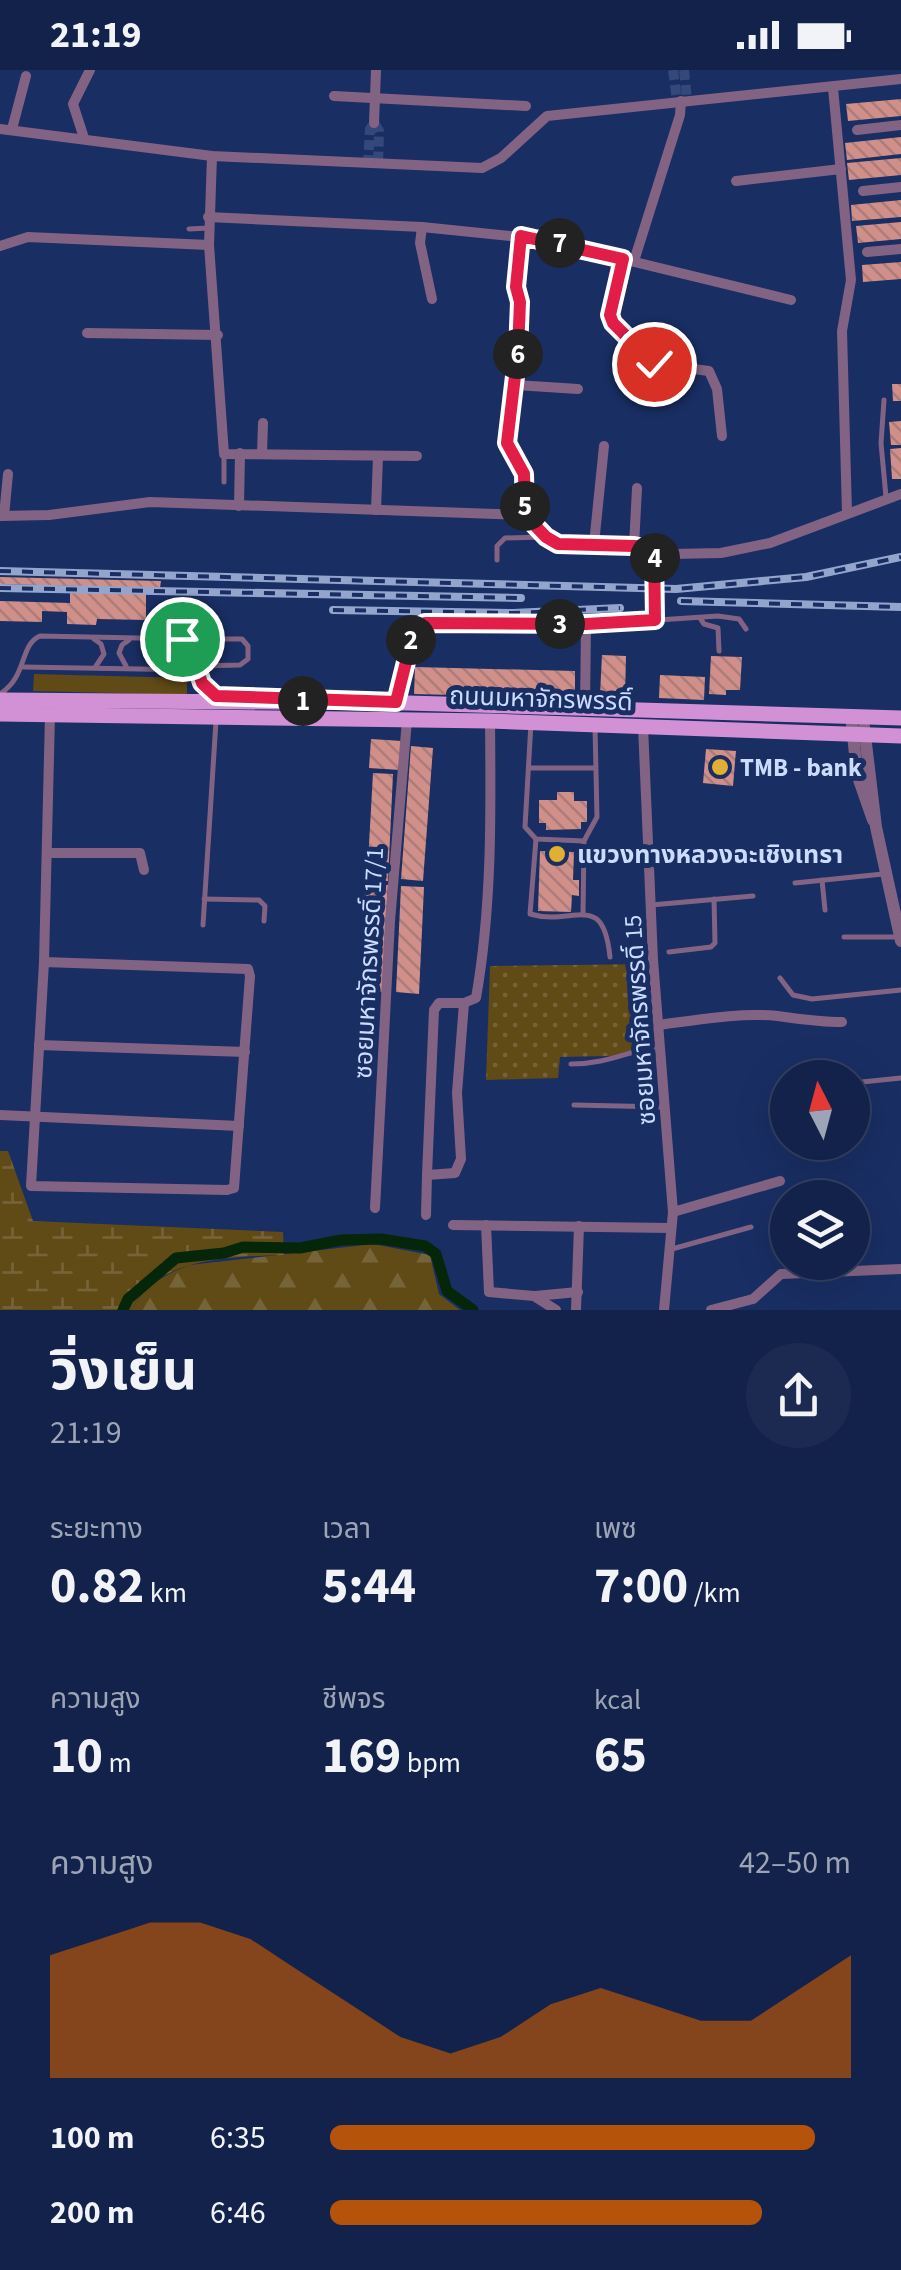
<!DOCTYPE html>
<html lang="th">
<head>
<meta charset="utf-8">
<style>
  :root { --surface:#13224a; --page:#1c2a51; --text:#f1f3f6; --muted:#9da4b5; --line:#323f62; --accent:#b45309 }
  body { margin:0; font-family:"Source Sans 3","Noto Sans Thai",sans-serif; background:var(--page); color:var(--text); height:100vh; display:flex; flex-direction:column; font-size:38px; white-space:nowrap }
  * { box-sizing:border-box; margin:0 }
  p { font-size:32px; color:var(--muted) }
  .icon { flex:none; width:55px; height:55px; fill:none; stroke:currentColor; stroke-width:2; stroke-linecap:round; stroke-linejoin:round }
  .map { position:relative; height:1240px; overflow:hidden }
  .sheet { display:flex; flex-direction:column; background:var(--surface); flex:1 }
  .sheet>* { flex:none }
  .needle { width:65px; rotate:354deg }
  .tools { position:absolute; left:770px; top:990px; display:grid; gap:20px }
  .tools a { display:grid; place-items:center; width:100px; height:100px; border-radius:50%; background:var(--surface); box-shadow:0 10px 40px #0002,0 0 0 2px var(--line); font-size:50px }
  .pin { position:absolute; display:grid; place-items:center; width:85px; height:85px; color:#fff; margin:-42px; border:5px solid #fff; border-radius:50%; box-shadow:0 2px 10px #0007 }
  .km { position:absolute; width:50px; height:50px; margin:-25px; border-radius:50%; background:#222; color:#fff; font-size:28px; line-height:50px; text-align:center }
  .round { display:grid; place-items:center; flex:none; width:105px; height:105px; border-radius:52px; background:var(--page) }
  .headline { display:flex; align-items:center; justify-content:space-between; height:170px; padding:0 50px }
  h1 { font-size:55px; font-weight:700; line-height:75px }
  .stats { display:grid; grid-template-columns:repeat(3,1fr); gap:15px; height:170px; padding:10px 50px }
  .stats div { display:grid; align-content:center }
  .stats b { font-size:50px; font-weight:700 }
  .stats small { font-size:28px; font-weight:400 }
  .stats p { font-size:28px }
  .chart { height:280px; padding:20px 50px }
  .chart p { display:flex; justify-content:space-between }
  .chart svg { width:100%; height:180px; margin-top:10px; fill:var(--accent); opacity:.7 }
  ul { padding:0 50px; list-style:none; font-size:32px }
  li { display:grid; grid-template-columns:160px 120px 1fr; align-items:center; height:75px }
  li i { height:25px; border-radius:12px; background:var(--accent) }
  .status { display:flex; justify-content:space-between; align-items:center; height:70px; padding:0 50px; background:var(--surface); direction:ltr }
  .status svg { height:28px; fill:currentColor }
  .map>svg:first-child { display:block }
</style>
</head>
<body>
<div class="status"><b>21:19</b><svg viewBox="0 0 49 12"><path d="M0 12V9h3v3zM5 12V6h3v6zM10 12V3h3v9zM15 12V0h3v12zM26 1h20v11H26zM47 4h2v5h-2z"/></svg></div>
<div class="map">
<svg width="901" height="1240" viewBox="0 0 901 1240">
  <defs>
    <pattern id="grass-dots" width="8" height="8" patternUnits="userSpaceOnUse" patternTransform="scale(2.5)"><rect width="8" height="8" fill="#604a16"/><path d="M2 2h.1M6 6h.1" fill="none" stroke="#766439" stroke-width="1.8" stroke-linecap="round"/></pattern>
    <pattern id="forest-firs" width="22" height="20" patternUnits="userSpaceOnUse" patternTransform="scale(2.5)"><rect width="22" height="20" fill="#604a16"/><path d="M5 1l3.5 6h-7zM16 11l3.5 6h-7z" fill="#766439"/></pattern>
    <pattern id="wetland-marsh" width="20" height="14" patternUnits="userSpaceOnUse" patternTransform="scale(2.5)"><rect width="20" height="14" fill="#604a16"/><path d="M1 5h8M5 5V1M11 12h8M15 12V8" fill="none" stroke="#766439"/></pattern>
    <pattern id="building-back-hatch" width="6" height="6" patternUnits="userSpaceOnUse" patternTransform="scale(2.5)"><rect width="6" height="6" fill="#d18f89"/><path d="M-1 5l2 2M0 0l6 6M5-1l2 2" fill="none" stroke="#ac7c7a"/></pattern>
  </defs>
  <rect width="100%" height="100%" fill="#192e63"/>
  <polygon fill="url(#grass-dots)" points="647,894 653,985 560,987 558,1008 486,1010 490,896"/>
  <path fill="url(#forest-firs)" d="M373,1174L430,1185L439,1224L460,1240H132C142,1217 167,1203 190,1195Z"/>
  <path fill="url(#wetland-marsh)" d="M0,1081H8L33,1151L283,1162L284,1185C235,1187 155,1186 132,1240H0Z"/>
  <polygon fill="#604a16" points="34,604 187,608 187,625 33,621"/>
  <g fill="none" stroke-linecap="round" stroke-linejoin="round">
    <polyline stroke="#052609" stroke-width="11" points="123,1240 128,1229 176,1188 224,1183 243,1177 300,1178 341,1170 381,1169 425,1176 436,1184 447,1221 473,1240"/>
  </g>
  <g fill="url(#building-back-hatch)">
    <polygon points="901,29 901,46 848,51 846,34"/>
    <polygon points="901,67 901,84 847,90 845,73"/>
    <polygon points="901,88 901,105 849,110 847,93"/>
    <polygon points="901,130 901,147 852,151 851,135"/>
    <polygon points="901,152 901,169 858,173 856,156"/>
    <polygon points="901,192 901,209 863,212 862,195"/>
    <polygon points="892,314 901,314 901,331 893,331"/>
    <polygon points="901,351 901,375 891,375 889,352"/>
    <polygon points="901,378 901,409 892,409 890,379"/>
    <polygon points="0,507 161,511 160,518 0,514"/>
    <polygon points="70,522 146,524 146,550 97,549 96,555 67,554 67,542 42,541 42,552 0,551 0,531 70,533"/>
    <polygon points="602,585 626,586 625,626 600,625"/>
    <polygon points="711,586 742,587 740,620 726,620 726,625 709,624"/>
    <polygon points="415,597 575,601 575,628 414,624"/>
    <polygon points="660,605 705,607 704,630 659,628"/>
    <polygon points="371,669 402,671 400,700 369,698"/>
    <polygon points="411,676 433,678 423,811 401,809"/>
    <polygon points="706,679 736,681 733,716 703,713"/>
    <polygon points="373,703 393,704 388,811 367,810"/>
    <polygon points="557,722 574,722 574,731 587,731 587,752 581,752 581,759 546,760 546,753 539,753 539,730 557,730"/>
    <polygon points="540,781 574,782 573,810 579,810 579,826 572,825 571,842 538,841"/>
    <polygon points="365,814 388,815 382,922 359,921"/>
    <polygon points="401,816 424,817 419,924 396,922"/>
  </g>
  <g fill="none" stroke-linecap="round" stroke-linejoin="round">
    <g stroke="#34487a" stroke-width="10" stroke-dasharray="10 5" stroke-linecap="butt">
      <polyline points="673,0 677,31"/>
      <polyline points="684,0 687,30"/>
      <polyline points="374,53 379,61 378,95"/>
      <polyline points="368,95 370,59 374,53"/>
    </g>
    <g stroke="#836384" stroke-width="5">
      <polyline points="189,159 209,158"/>
      <polyline points="884,330 881,373 886,427"/>
      <polyline points="224,412 224,387"/>
      <polyline points="497,490 497,476 505,468 543,467"/>
      <polyline points="700,548 704,554 718,558 719,581"/>
      <polyline points="658,550 718,546 739,549 746,559"/>
      <polyline points="94,569 101,574 104,584 96,596"/>
      <polyline points="188,569 242,569 248,576 248,589 240,595 196,596"/>
      <polyline points="126,596 119,583 122,575 129,570"/>
      <polyline points="23,597 197,600"/>
      <path d="M0,624C28,606 19,575 40,566L188,569L202,613L215,626"/>
      <polyline points="531,653 525,757 536,769 584,771 583,845"/>
      <polyline points="530,698 594,698"/>
      <path d="M536,769L530,844C574,857 603,819 610,887"/>
      <polyline points="584,771 597,747 595,657"/>
      <polyline points="822,810 825,840"/>
      <polyline points="795,813 883,804"/>
      <polyline points="204,829 259,830 265,836 264,851"/>
      <polyline points="651,835 753,826"/>
      <polyline points="203,855 216,651"/>
      <polyline points="844,867 897,867"/>
      <polyline points="669,882 711,877 715,873 714,829"/>
      <polyline points="780,908 793,925 812,929 901,920"/>
      <path d="M571,994C605,994 624,983 657,976"/>
      <polyline points="852,1013 901,1008"/>
      <polyline points="574,1035 665,1037"/>
      <polyline points="672,1179 751,1157"/>
    </g>
    <g stroke="#836384" stroke-width="10">
      <polyline points="833,18 851,210 842,261 847,443"/>
      <polyline points="334,26 526,36"/>
      <polyline points="374,53 376,0"/>
      <polyline points="0,59 212,86 482,98 501,88 547,46 901,9"/>
      <polyline points="12,59 26,6"/>
      <polyline points="857,60 901,55"/>
      <polyline points="84,68 73,34 90,0"/>
      <polyline points="212,86 209,175 224,384 417,386"/>
      <polyline points="736,111 841,99"/>
      <polyline points="863,121 901,117"/>
      <polyline points="208,147 422,157 540,169 791,230"/>
      <polyline points="422,157 420,173 432,229"/>
      <polyline points="521,167 516,217 520,232 518,281 507,373 524,404 525,445"/>
      <polyline points="0,176 28,167 209,175"/>
      <polyline points="867,182 901,179"/>
      <polyline points="623,189 610,234 613,253 654,294 709,301 717,319 722,366"/>
      <polyline points="634,191 680,45 681,31"/>
      <polyline points="87,263 218,265"/>
      <polyline points="516,315 578,319"/>
      <polyline points="262,384 263,353"/>
      <polyline points="239,436 240,383"/>
      <polyline points="376,440 378,386"/>
      <polyline points="0,446 49,445 150,432 525,445 546,467 558,474 634,476 672,484 721,483 770,473 901,424"/>
      <polyline points="4,446 8,404"/>
      <polyline points="594,474 604,376"/>
      <polyline points="634,476 637,418"/>
      <polyline points="396,633 414,561 425,553 586,555"/>
      <polyline points="585,638 586,555 655,550 654,480"/>
      <polyline points="643,656 653,890 673,1142 664,1240"/>
      <polyline points="47,783 140,783 144,800"/>
      <polyline points="44,892 248,899 250,906 234,1118 227,1120 31,1116 44,892 50,645"/>
      <path d="M659,955C697,950 740,942 778,946C800,949 819,952 842,952"/>
      <polyline points="39,975 245,982"/>
      <polyline points="0,1045 239,1056"/>
      <polyline points="427,1105 434,940 439,933 464,933"/>
      <polyline points="375,1138 390,851 407,650"/>
      <polyline points="673,1142 780,1111"/>
      <path d="M426,1145L427,1105L455,1103L461,1089L457,1023L464,933L476,928C492,837 491,743 490,651"/>
      <polyline points="453,1155 670,1158"/>
      <polyline points="486,1155 489,1222 534,1226 556,1240"/>
      <polyline points="535,1226 578,1222"/>
      <polyline points="576,1240 579,1156"/>
      <polyline points="711,1240 753,1229 781,1204 901,1199"/>
    </g>
    <g stroke="#836384" stroke-width="12">
      <polyline points="851,645 857,704 873,750"/>
      <polyline points="864,657 876,757 901,871"/>
    </g>
    <g stroke="#d391d5" stroke-width="15">
      <polyline points="0,630 408,633 901,648"/>
      <polyline points="0,644 490,651 901,666"/>
    </g>
    <g stroke="#94a5cd" stroke-width="8">
      <g id="rail">
        <polyline points="0,501 676,519 806,507 901,487"/>
        <polyline points="0,518 521,528"/>
        <polyline points="681,531 901,537"/>
        <polyline points="333,540 513,543 620,538"/>
      </g>
    </g>
    <use href="#rail" stroke="#192e63" stroke-width="4" stroke-dasharray="11" stroke-linecap="butt"/>
  </g>
  <g fill="none" stroke-linecap="round" stroke-linejoin="round">
    <g stroke="#fff" stroke-width="20">
      <polyline id="route" points="182,569 188,569 202,613 216,626 396,632 414,560 425,553 586,554 655,550 654,480 634,476 558,474 546,467 525,445 524,404 507,373 518,281 520,232 516,217 521,166 623,189 610,245 613,253 654,294"/>
    </g>
    <use href="#route" stroke="#e11d48" stroke-width="12"/>
  </g>
  <g fill="#e1af34" stroke="#192e63" stroke-width="4">
    <circle cx="720" cy="697" r="10"/>
    <circle cx="557" cy="784" r="10"/>
  </g>
  <g text-anchor="middle" stroke-width="10" stroke-linejoin="round" paint-order="stroke">
    <g font-size="25" fill="#ccdcfe" stroke="#192e63">
      <text transform="translate(541 628) rotate(2)" y="9">ถนนมหาจักรพรรดิ์</text>
      <text transform="translate(368 893) rotate(-87)" y="9">ซอยมหาจักรพรรดิ์ 17/1</text>
      <text transform="translate(639 950) rotate(-94)" y="9">ซอยมหาจักรพรรดิ์ 15</text>
    </g>
    <g font-size="25" font-weight="bold" fill="#ccdcfe" stroke="#192e63" text-anchor="start">
      <text x="740" y="706">TMB - bank</text>
      <text x="577" y="793">แขวงทางหลวงฉะเชิงเทรา</text>
    </g>
  </g>
</svg>
<div class="tools">
<a><svg class="needle" viewBox="-14 -14 28 28"><path d="M0-13l5 13h-10z" fill="#e53935"/><path d="M0 13l5-13h-10z" fill="#9da4b5"/></svg></a>
<a><svg class="icon" aria-label="layers" viewBox="0 0 24 24"><path d="M12 4l9 5-9 5-9-5zM3 14l9 5 9-5"/></svg></a>
</div>
<div class="pin" style="left:182px;top:569px;background:#1e9e55"><svg class="icon" aria-label="arrive" viewBox="0 0 24 24"><path d="M6 21V4h12l-3 4 3 4H6"/></svg></div>
<div class="pin" style="left:654px;top:294px;background:#d93025"><svg class="icon" aria-label="check" viewBox="0 0 24 24"><path d="M5 12l5 5 9-10"/></svg></div>
<b class="km" style="left:303px;top:631px">1</b>
<b class="km" style="left:411px;top:570px">2</b>
<b class="km" style="left:560px;top:554px">3</b>
<b class="km" style="left:655px;top:488px">4</b>
<b class="km" style="left:525px;top:436px">5</b>
<b class="km" style="left:518px;top:284px">6</b>
<b class="km" style="left:560px;top:173px">7</b>
</div>
<section class="sheet">
<div class="headline"><div><h1>วิ่งเย็น</h1><p>21:19</p></div><a class="round"><svg class="icon" aria-label="share" viewBox="0 0 24 24"><path d="M12 15V3M7 8l5-5 5 5M5 13v7h14v-7"/></svg></a></div>
<div class="stats">
<div><p>ระยะทาง</p><b>0.82<small> km</small></b></div>
<div><p>เวลา</p><b>5:44</b></div>
<div><p>เพซ</p><b>7:00<small> /km</small></b></div>
</div>
<div class="stats">
<div><p>ความสูง</p><b>10<small> m</small></b></div>
<div><p>ชีพจร</p><b>169<small> bpm</small></b></div>
<div><p>kcal</p><b>65</b></div>
</div>
<div class="chart"><p><span>ความสูง</span>42–50 m</p>
<svg viewBox="0 0 160 44" preserveAspectRatio="none"><path d="M0 44V14L10 10L20 6L30 6L40 10L50 18L60 26L70 34L80 38L90 34L100 26L110 22L120 26L130 30L140 30L150 22L160 14V44z"/></svg>
</div>
<ul>
<li><b>100 m</b>6:35<i style="width:93%"></i></li>
<li><b>200 m</b>6:46<i style="width:83%"></i></li>
</ul>
</section>
</body>
</html>
